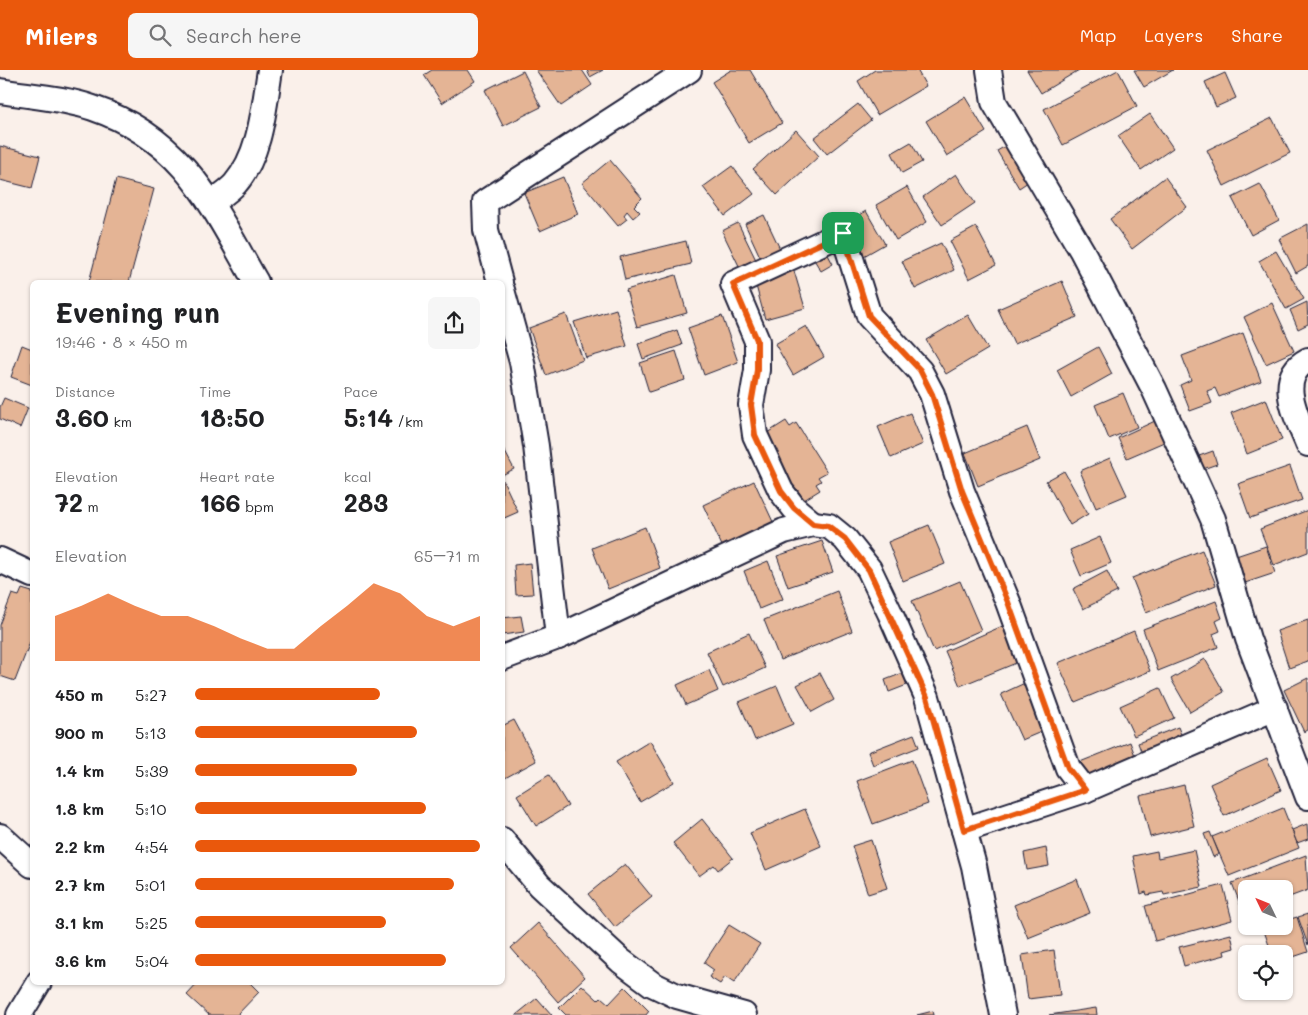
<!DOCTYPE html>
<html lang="en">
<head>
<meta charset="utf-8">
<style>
  :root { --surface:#fff; --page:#f6f6f6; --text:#202124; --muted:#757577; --accent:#ea580c }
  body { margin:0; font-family:Mali,sans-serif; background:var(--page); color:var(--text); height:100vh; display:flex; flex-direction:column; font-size:19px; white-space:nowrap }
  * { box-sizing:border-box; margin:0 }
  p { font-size:16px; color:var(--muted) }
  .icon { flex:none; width:28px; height:28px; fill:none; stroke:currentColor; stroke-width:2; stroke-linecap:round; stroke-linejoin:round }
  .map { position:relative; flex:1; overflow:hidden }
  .side { position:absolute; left:30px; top:210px; width:475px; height:705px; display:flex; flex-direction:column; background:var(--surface); border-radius:8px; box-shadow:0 1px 4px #0004 }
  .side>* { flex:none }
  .needle { width:32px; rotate:313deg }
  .buttons { position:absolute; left:1238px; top:810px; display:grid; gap:10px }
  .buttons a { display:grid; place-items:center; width:55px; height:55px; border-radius:8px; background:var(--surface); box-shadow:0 1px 4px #0004; font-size:25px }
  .pin { position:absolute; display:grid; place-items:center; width:42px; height:42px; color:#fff; margin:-21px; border-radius:10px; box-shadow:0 2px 8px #0006 }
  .round { display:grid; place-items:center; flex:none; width:52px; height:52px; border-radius:8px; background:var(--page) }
  .headline { display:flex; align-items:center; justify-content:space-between; height:85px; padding:0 25px }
  h1 { font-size:28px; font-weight:700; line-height:38px }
  .stats { display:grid; grid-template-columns:repeat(3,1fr); gap:8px; height:85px; padding:5px 25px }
  .stats div { display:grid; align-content:center }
  .stats b { font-size:25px; font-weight:700 }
  .stats small { font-size:14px; font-weight:400 }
  .stats p { font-size:14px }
  .chart { height:140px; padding:10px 25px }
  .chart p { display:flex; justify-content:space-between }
  .chart svg { width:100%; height:90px; margin-top:5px; fill:var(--accent); opacity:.7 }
  ul { padding:0 25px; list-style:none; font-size:16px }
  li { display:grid; grid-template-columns:80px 60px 1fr; align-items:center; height:38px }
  li i { height:12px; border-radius:6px; background:var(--accent) }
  header { display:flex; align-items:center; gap:30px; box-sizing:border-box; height:70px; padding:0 25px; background:var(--accent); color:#fff }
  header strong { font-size:24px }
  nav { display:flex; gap:28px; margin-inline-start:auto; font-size:18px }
  .search { width:350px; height:45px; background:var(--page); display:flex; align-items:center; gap:12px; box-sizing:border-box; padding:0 18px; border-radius:8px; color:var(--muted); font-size:19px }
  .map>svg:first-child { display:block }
</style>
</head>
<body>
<header>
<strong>Milers</strong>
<div class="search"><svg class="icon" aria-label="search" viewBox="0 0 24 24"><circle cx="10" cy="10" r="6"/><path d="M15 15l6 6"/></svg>Search here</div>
<nav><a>Map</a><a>Layers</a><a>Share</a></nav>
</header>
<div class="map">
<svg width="1308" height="945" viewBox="0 0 1308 945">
  <rect width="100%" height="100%" fill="#faf0ea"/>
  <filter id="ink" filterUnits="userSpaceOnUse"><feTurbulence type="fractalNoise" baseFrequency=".02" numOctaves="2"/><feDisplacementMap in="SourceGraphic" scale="10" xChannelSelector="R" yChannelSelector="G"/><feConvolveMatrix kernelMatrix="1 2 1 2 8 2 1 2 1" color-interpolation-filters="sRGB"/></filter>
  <g filter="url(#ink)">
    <g fill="#e4b495" stroke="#22223b">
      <polygon points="432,0 468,0 475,11 442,33 424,5"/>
      <polygon points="536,0 582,0 592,15 561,36"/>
      <polygon points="587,0 603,0 590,7"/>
      <polygon points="731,0 750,0 782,53 749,73 712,12"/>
      <polygon points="875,0 917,0 926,16 877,45 858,11"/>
      <polygon points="1027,0 1079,0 1041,23"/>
      <polygon points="1118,0 1137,36 1063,75 1044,39"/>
      <polygon points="1134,0 1173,0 1144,17"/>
      <polygon points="523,1 541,37 503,56 485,20"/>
      <polygon points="1225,3 1236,28 1216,37 1205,12"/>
      <polygon points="965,27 986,62 947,86 926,51"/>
      <polygon points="858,34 871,50 827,84 814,68"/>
      <polygon points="1150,44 1173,78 1141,100 1118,66"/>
      <polygon points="1272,48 1290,83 1224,116 1207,80"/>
      <polygon points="796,60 819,86 777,125 753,99"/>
      <polygon points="911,72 922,92 902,103 892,83"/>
      <polygon points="1009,74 1031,110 1019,118 997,81"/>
      <polygon points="0,76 40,86 32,118 0,110"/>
      <polygon points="610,90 642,128 634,136 640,142 633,148 627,141 624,145 627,149 618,156 582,113"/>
      <polygon points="732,96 754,124 725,146 703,117"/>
      <polygon points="956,104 975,133 942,155 923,127"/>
      <polygon points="563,107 578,144 540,161 524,123"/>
      <polygon points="1165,107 1187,137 1132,179 1110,149"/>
      <polygon points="116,109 154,119 129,212 89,212"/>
      <polygon points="1260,114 1279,150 1251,165 1232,128"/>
      <polygon points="907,117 927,152 896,170 876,135"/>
      <polygon points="866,141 885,174 862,187 843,154"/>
      <polygon points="764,145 781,181 762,191 745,154"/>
      <polygon points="738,153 758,194 742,202 722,161"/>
      <polygon points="1308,154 1308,196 1296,203 1279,169"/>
      <polygon points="976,157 996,195 969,209 950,171"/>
      <polygon points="686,171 691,194 625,210 620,187"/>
      <polygon points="941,173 954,200 915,219 902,191"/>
      <polygon points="826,181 833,194 821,201 813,188"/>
      <polygon points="1276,181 1304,229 1286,239 1259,191"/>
      <polygon points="794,201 805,238 765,249 755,212"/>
      <polygon points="676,205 687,243 637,257 626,220"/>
      <polygon points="1062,211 1077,247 1014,274 998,239"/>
      <polygon points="1307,232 1308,254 1298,259 1290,240"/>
      <polygon points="1272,233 1294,281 1266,294 1244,247"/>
      <polygon points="616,239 627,276 586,288 574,252"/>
      <polygon points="566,244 583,290 546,305 529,258"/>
      <polygon points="968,245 988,279 946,304 926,270"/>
      <polygon points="722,246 738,292 704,305 688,258"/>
      <polygon points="806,256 824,287 793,305 775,274"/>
      <polygon points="677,260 682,275 643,289 638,274"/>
      <polygon points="1243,263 1261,311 1219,327 1215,318 1207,321 1212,333 1190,341 1180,315 1191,310 1182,286"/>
      <polygon points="22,275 32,279 32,315 11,307"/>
      <polygon points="1098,277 1112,304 1071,327 1057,300"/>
      <polygon points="676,281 685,310 649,322 640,293"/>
      <polygon points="1123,323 1137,357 1109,369 1095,335"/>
      <polygon points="4,328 28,338 20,358 0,349 0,337"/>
      <polygon points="1266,329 1282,370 1247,384 1231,343"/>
      <polygon points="910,343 923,374 891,388 878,357"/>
      <polygon points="786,351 790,357 796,353 827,402 818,407 821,411 816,414 820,420 804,430 797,419 790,424 777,404 784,399 766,371 770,368 767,363"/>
      <polygon points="1155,351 1164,372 1127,388 1118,368"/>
      <polygon points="1027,357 1040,390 978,416 965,383"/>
      <polygon points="502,376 514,399 502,405"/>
      <polygon points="1213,381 1217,394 1203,399 1199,386"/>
      <polygon points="1110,388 1127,425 1096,438 1080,401"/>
      <polygon points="1290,396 1302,430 1250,448 1238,414"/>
      <polygon points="1064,401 1088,444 1070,455 1046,411"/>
      <polygon points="503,410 518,442 502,449 502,411"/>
      <polygon points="754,411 774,454 723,478 703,435"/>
      <polygon points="1308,440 1308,482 1274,495 1260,459"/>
      <polygon points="929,455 945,494 903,511 888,472"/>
      <polygon points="645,457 660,498 608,519 592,478"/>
      <polygon points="1100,467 1111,493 1081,506 1070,480"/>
      <polygon points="822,471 833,502 788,517 777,486"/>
      <polygon points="1266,476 1275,503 1242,514 1233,487"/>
      <polygon points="1202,480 1216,515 1146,543 1132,508"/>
      <polygon points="768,491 783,529 759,539 744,501"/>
      <polygon points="530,493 533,524 516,525 514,495"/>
      <polygon points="1107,501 1117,522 1083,539 1073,519"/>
      <polygon points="960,511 981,560 934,581 912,531"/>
      <polygon points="22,519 32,522 32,567 15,611 0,606 0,555 12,524 19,526"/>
      <polygon points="837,521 852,561 780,590 764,550"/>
      <polygon points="1216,531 1222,548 1216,551 1220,561 1213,564 1218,577 1158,601 1143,559"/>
      <polygon points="521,546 524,562 502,565 502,548"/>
      <polygon points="1308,550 1308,591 1289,598 1277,561"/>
      <polygon points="1005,555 1021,591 960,616 945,581"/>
      <polygon points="1134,561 1150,601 1075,632 1058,593"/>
      <polygon points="749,563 765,598 723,617 707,582"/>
      <polygon points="1205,589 1224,622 1190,642 1171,609"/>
      <polygon points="709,600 718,621 686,635 677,615"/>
      <polygon points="820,603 834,630 812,642 797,615"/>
      <polygon points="903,603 907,615 889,622 885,610"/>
      <polygon points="1308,608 1308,660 1304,662 1284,620"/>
      <polygon points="1027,612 1048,659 1022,670 1001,624"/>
      <polygon points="777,616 793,654 755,670 739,632"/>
      <polygon points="1160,618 1174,648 1134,666 1120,636"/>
      <polygon points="514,650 536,691 505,708 502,704 502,656"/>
      <polygon points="1178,657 1184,672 1144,689 1138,673"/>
      <polygon points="914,664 919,677 873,695 868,682"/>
      <polygon points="650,671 674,712 640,732 616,692"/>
      <polygon points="1130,672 1137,691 1082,712 1075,694"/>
      <polygon points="1267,688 1281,720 1224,746 1210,714"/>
      <polygon points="912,690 928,734 873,754 857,711"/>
      <polygon points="549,705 568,736 536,756 517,725"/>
      <polygon points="1184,715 1194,756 1150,767 1140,726"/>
      <polygon points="1283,738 1299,778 1229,806 1212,767"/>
      <polygon points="805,739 821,776 766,800 750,763"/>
      <polygon points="702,749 733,788 718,800 714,795 699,806 673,773"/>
      <polygon points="1307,754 1308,769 1297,773 1292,760"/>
      <polygon points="1210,762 1219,784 1213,787 1204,764"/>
      <polygon points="871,770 887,818 868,824 852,776"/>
      <polygon points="1046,778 1049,796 1027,800 1024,783"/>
      <polygon points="1194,780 1202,817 1164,825 1163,822 1147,825 1146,822 1141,824 1133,786 1157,781 1158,788"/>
      <polygon points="1306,785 1308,820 1284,829 1284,819 1246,819 1246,843 1244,844 1232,813"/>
      <polygon points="625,794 652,827 615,857 588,824"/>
      <polygon points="1077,809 1090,843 1028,868 1014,835"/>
      <polygon points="1223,815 1232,850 1155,871 1145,836"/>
      <polygon points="1308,844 1308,875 1298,847"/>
      <polygon points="1297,847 1308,882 1284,890 1284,884 1272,884 1263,858 1284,856 1284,851"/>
      <polygon points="538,853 585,907 558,932 511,878"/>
      <polygon points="729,855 760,874 734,913 725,907 720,914 709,907 714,900 704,893"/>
      <polygon points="1231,864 1234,878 1224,881 1225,885 1184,896 1179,877"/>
      <polygon points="1054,880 1060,925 1028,929 1022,885"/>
      <polygon points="199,912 249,912 259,922 237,945 209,945 187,925"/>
      <polygon points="582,915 598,930 601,927 609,934 625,917 649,941 646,945 566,945 559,938"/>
      <polygon points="537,928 552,945 516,945"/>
      <polygon points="1096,938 1097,945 1049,945"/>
      <polygon points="933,941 934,945 917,945"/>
    </g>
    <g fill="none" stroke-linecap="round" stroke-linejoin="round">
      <g stroke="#22223b" stroke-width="28">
        <g id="minor">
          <polyline points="989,0 994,32 1082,181 1154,319 1213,449 1248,569 1308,727"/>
          <path d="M0,21C30,26 64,28 93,38C184,69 212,135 256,212"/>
          <path d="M211,133C219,127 229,121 235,114C261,84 264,37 270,0"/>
          <polyline points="500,212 486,160 485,132 689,0"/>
          <polyline points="502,220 522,292 536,376 558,567"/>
          <path d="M1308,290C1274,308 1298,349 1308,374"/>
          <polyline points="813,454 794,438 781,421 755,365 751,335 757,300 757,271 733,214 843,163 869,246 920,301 932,324 962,421 1008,532 1068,698 1085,720"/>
          <polyline points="0,490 32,505"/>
          <polyline points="502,588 563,565 784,461 813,454 829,456 845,469 869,499 890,543 927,627 974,796 1003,945"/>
          <polyline points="964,760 1085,720 1275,638"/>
          <polyline points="0,766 32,795"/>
          <polyline points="502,770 539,815 621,891 652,914 677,926 744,945"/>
          <polyline points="19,945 39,912"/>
        </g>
      </g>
      <use href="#minor" stroke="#fff" stroke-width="24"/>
    </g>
  </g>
  <g fill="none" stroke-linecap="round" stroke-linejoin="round" filter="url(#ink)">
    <g stroke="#fff" stroke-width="10">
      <polygon id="route" points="843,163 869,246 920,300 932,324 962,421 1008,532 1068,698 1085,720 964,760 927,627 869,500 845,469 828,456 813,454 794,438 781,421 755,365 751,335 757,300 757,270 733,214"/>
    </g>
    <use href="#route" stroke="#ea580c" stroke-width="6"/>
  </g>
</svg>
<div class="buttons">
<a><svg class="needle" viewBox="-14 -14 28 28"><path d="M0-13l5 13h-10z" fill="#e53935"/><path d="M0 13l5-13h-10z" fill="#757577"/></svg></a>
<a><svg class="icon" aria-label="locate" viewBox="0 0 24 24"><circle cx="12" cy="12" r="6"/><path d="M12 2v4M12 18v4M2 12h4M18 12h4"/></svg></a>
</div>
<div class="pin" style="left:843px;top:163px;background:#1e9e55"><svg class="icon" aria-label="arrive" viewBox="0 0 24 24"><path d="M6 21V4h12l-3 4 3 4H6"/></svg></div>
<section class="side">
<div class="headline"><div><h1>Evening run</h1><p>19:46 · 8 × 450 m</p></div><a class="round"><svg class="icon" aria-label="share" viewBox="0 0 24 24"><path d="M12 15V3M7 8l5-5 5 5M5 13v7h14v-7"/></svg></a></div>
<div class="stats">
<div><p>Distance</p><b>3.60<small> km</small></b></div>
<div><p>Time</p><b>18:50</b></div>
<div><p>Pace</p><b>5:14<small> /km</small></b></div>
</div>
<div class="stats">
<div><p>Elevation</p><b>72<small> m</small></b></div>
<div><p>Heart rate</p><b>166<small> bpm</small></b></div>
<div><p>kcal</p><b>283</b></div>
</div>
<div class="chart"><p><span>Elevation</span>65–71 m</p>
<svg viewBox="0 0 160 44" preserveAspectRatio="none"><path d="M0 44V22L10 17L20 11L30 17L40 22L50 22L60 27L70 33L80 38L90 38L100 27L110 17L120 6L130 11L140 22L150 27L160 22V44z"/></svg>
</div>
<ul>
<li><b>450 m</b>5:27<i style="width:65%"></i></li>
<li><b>900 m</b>5:13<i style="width:78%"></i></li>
<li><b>1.4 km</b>5:39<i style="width:57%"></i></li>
<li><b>1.8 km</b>5:10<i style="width:81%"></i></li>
<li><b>2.2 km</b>4:54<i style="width:100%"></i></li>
<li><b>2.7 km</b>5:01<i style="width:91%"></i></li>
<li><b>3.1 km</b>5:25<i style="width:67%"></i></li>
<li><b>3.6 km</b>5:04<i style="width:88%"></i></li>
</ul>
</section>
</div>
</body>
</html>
